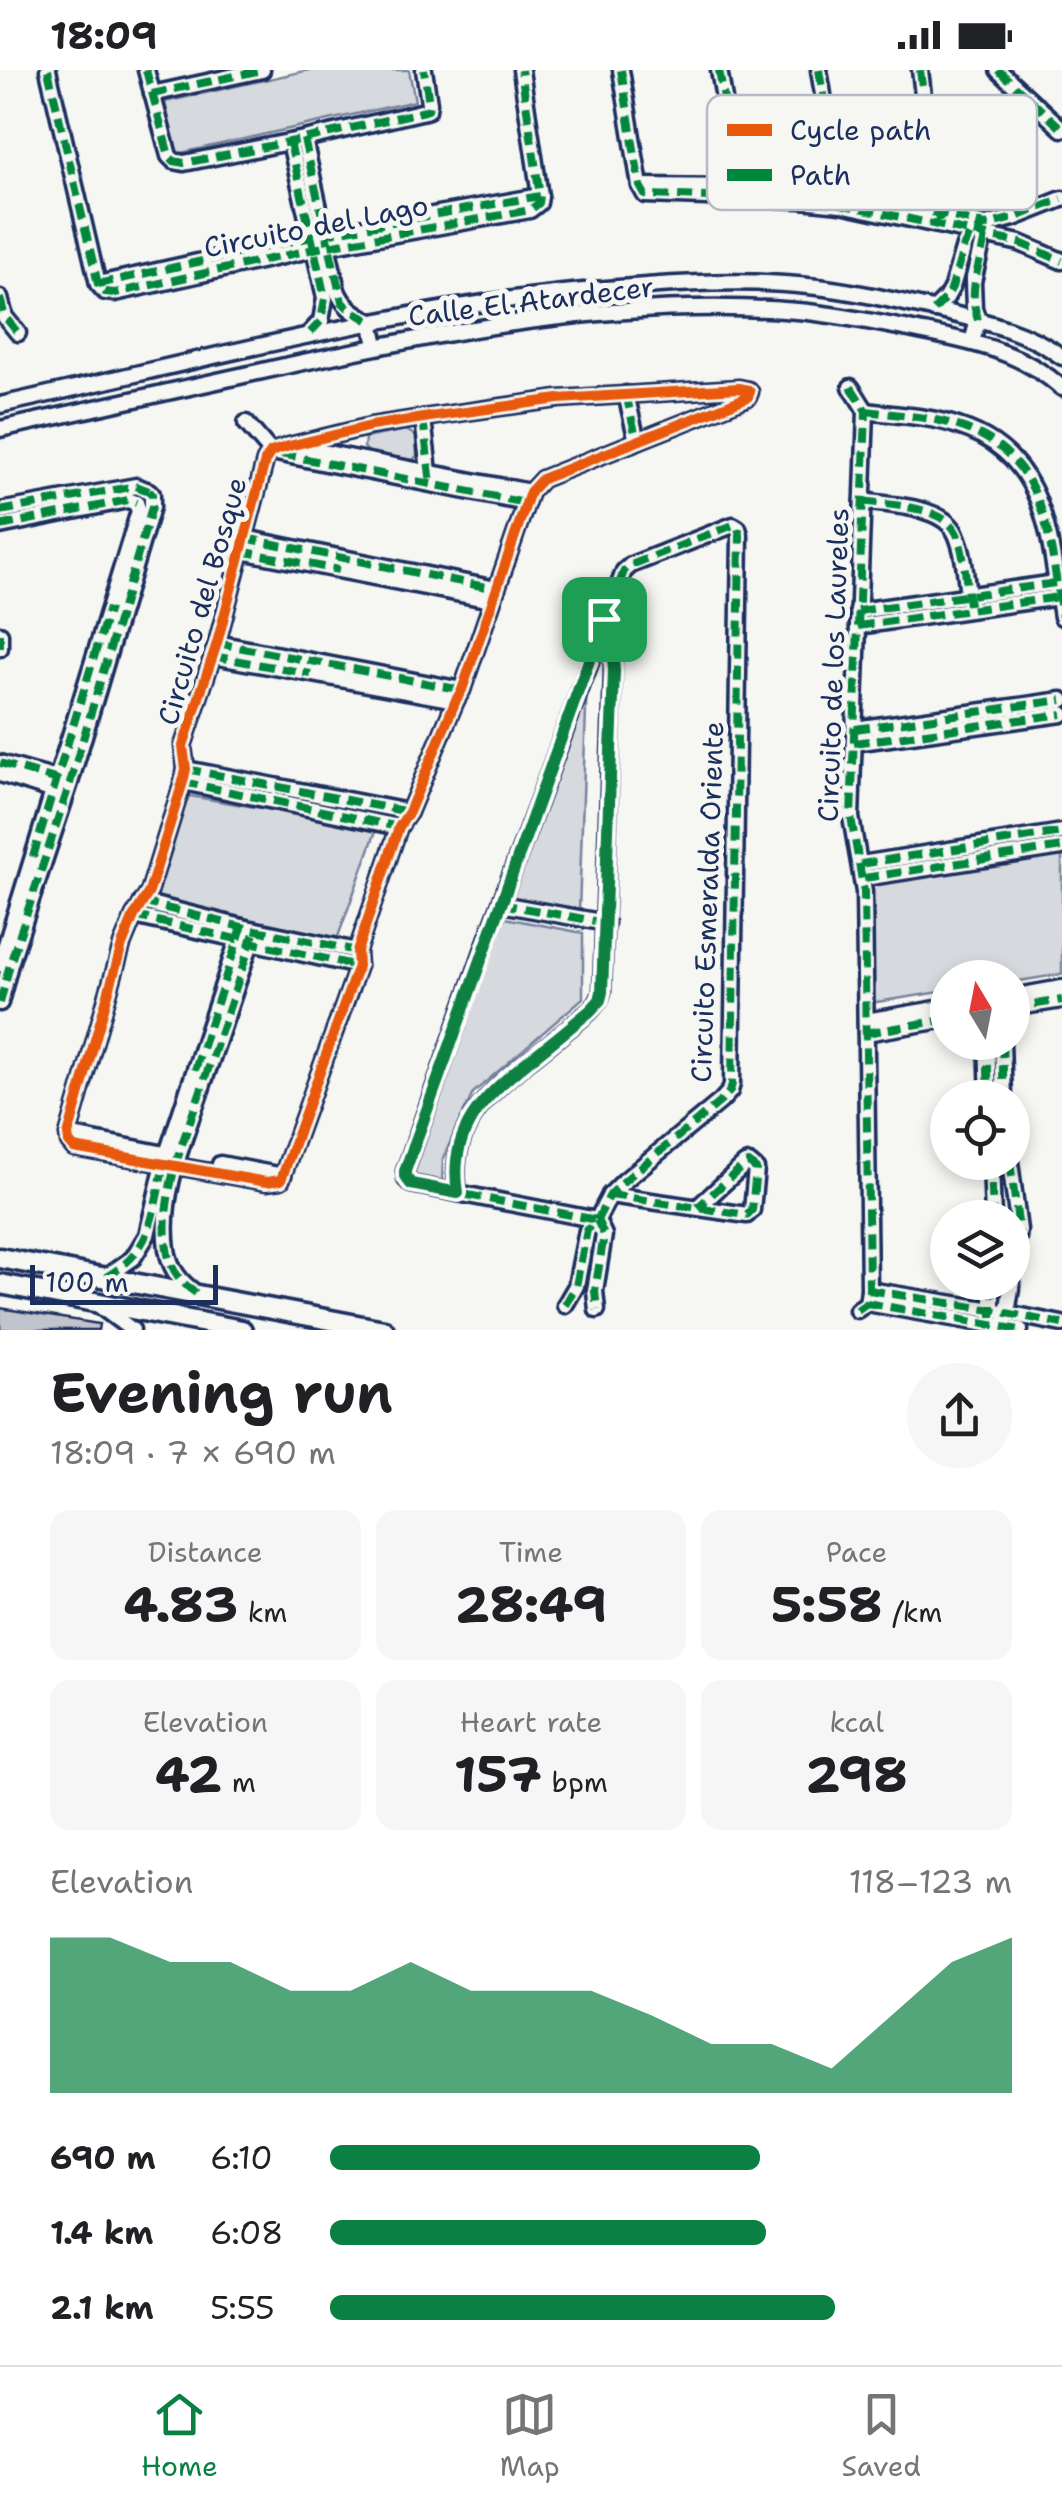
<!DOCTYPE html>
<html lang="en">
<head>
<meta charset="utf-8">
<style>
  :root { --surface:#fff; --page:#f6f6f6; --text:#202124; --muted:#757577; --line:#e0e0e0; --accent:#0b8043 }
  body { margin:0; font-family:"Shantell Sans",sans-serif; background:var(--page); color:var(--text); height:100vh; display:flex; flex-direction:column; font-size:38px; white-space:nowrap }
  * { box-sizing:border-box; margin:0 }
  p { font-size:32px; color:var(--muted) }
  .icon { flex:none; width:55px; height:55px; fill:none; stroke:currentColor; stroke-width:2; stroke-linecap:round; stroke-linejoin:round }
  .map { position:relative; height:1260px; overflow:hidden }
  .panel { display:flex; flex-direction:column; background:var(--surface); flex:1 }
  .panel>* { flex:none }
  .needle { width:65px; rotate:350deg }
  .controls { position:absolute; left:930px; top:890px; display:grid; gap:20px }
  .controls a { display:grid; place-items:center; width:100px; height:100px; border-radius:50%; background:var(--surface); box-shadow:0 5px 15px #0003; font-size:50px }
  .scale { position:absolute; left:30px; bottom:25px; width:188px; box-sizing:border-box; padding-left:10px; border:5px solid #1b2f5e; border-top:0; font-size:28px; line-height:35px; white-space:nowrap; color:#1b2f5e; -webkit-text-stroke:8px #f6f6f2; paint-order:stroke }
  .pin { position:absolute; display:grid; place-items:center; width:85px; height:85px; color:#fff; margin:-42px; border-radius:20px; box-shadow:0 5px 15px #0006 }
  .round { display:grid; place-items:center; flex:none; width:105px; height:105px; border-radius:52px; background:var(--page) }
  .summary { display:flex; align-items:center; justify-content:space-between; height:170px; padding:0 50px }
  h1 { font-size:55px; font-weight:700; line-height:75px }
  .figures { display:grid; grid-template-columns:repeat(3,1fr); gap:15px; height:170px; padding:10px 50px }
  .figures div { display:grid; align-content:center; border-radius:20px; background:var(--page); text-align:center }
  .figures b { font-size:50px; font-weight:700 }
  .figures small { font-size:28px; font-weight:400 }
  .figures p { font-size:28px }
  .chart { height:280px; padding:20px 50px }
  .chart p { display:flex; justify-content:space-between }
  .chart svg { width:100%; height:180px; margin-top:10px; fill:var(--accent); opacity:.7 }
  ul { padding:0 50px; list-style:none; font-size:32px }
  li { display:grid; grid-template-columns:160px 120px 1fr; align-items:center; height:75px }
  li i { height:25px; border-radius:12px; background:var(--accent) }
  .status { display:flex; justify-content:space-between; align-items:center; height:70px; padding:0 50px; background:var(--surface); direction:ltr }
  .status svg { height:28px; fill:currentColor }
  .tab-bar { display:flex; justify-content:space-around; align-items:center; height:140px; border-top:2px solid var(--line); background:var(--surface); font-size:28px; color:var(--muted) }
  .tab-bar a { display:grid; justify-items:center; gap:5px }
  .tab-bar .active { color:var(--accent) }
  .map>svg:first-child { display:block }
</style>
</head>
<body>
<div class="status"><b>18:09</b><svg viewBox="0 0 49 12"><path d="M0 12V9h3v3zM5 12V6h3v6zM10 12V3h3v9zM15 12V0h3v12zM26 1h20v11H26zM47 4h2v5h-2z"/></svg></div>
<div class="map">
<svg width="1062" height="1260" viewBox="0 0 1062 1260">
  <rect width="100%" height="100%" fill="#f6f6f2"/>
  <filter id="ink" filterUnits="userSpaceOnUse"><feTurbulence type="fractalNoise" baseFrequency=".01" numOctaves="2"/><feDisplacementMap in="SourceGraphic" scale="20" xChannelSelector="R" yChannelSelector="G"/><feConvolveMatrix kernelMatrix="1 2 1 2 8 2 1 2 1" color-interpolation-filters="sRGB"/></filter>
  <g filter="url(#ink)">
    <g fill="#d6d9dd" stroke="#78849e" stroke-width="2.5">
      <polygon points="309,0 409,0 415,31 176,84 165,32"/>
      <polygon points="406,360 416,366 417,386 413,390 370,384 364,377 365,368"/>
      <polygon points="588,582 579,842 500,827"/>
      <polygon points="178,724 377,758 335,875 148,835"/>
      <polygon points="1062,784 1062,904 1013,912 1012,908 948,908 947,921 864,934 862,813"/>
      <polygon points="500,847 583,863 583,928 473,1023 443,1088 442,1114 405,1107"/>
    </g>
    <polygon fill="#c0c4cd" stroke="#1b2f5e" stroke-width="2.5" points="0,1238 99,1254 98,1260 0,1260"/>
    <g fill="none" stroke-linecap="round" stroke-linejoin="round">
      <g stroke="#1b2f5e" stroke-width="21">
        <g id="minor">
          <polyline points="48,0 98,214 105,222 115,223 328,176 530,140 539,133 540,126 521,0"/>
          <polyline points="146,0 169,86 174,91 184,93 304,69 425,41 428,40 429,33 424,0"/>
          <polyline points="621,0 640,116 645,125 801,130 841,134 1020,173 1062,191"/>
          <polyline points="719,0 740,122"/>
          <polyline points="819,0 840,128"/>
          <polyline points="920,0 938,150"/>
          <polyline points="998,0 1062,59"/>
          <polyline points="152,24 262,0"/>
          <path d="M304,69L337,220C344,238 356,243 371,252L376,275"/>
          <polyline points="290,72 325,228 321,251 308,265"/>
          <polyline points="640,116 739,117 839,122 986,155"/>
          <polyline points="98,214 325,164 540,126"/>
          <polyline points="0,228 5,247 18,263"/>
          <polyline points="934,240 946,228 952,217 964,176 970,164 986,155 1014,148 1062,129"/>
          <polyline points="972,272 978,250 974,238 973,212 985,161"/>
          <polyline points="851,317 866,341"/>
          <polygon points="739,318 748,320 750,322 748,327 542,409 530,422 462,620 456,630 409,742 399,757 357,881 358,896 281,1110 266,1112 74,1078 69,1072 68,1065 122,875 134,846 149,822 183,712 186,699 183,676 217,573 265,391 271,382 289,376 371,356 423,348 558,329"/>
          <polyline points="626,324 637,371"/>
          <path d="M0,335C205,290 409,233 619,218C681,213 746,209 808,216C848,220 888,229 928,238C973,249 1024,258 1062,287"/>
          <path d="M866,341C896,345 929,346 958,356C1048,384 1049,469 1062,547"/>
          <polyline points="423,348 430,411"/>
          <polyline points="246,353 271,382 526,433"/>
          <path d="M0,359C86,340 172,321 258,302C433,263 617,226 797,241C835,244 873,252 909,259C966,271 1017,278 1062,318"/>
          <polyline points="295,377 530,422"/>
          <path d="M863,431C890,436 943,435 956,464C965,484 966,512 969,534"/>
          <polyline points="0,441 136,416 149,421"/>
          <polyline points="0,456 128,430 136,433"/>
          <polyline points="245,468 496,519"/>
          <polyline points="241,481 491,530"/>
          <polyline points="858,541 1056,513"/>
          <polyline points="858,556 1059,527"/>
          <polyline points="0,564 0,578"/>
          <polyline points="217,573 462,620"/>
          <polyline points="213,586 456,630"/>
          <polyline points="855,659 1062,630"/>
          <polyline points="854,673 1062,644"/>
          <polyline points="0,693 64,711"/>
          <polyline points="186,699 409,742"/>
          <polyline points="0,704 61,723"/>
          <polyline points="183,712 399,757"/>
          <polyline points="861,794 1062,762"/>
          <polyline points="864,808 1062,777"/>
          <polyline points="142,832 242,857 357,881"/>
          <polyline points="501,834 606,853"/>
          <polyline points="134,846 358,896"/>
          <polyline points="0,894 139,441 136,433"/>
          <polyline points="1012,927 1062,918"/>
          <polyline points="0,933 10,894 70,713 152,437 152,424 149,421"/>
          <polyline points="1012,938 1062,930"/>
          <polyline points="866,951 948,937"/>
          <polyline points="866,963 948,949"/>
          <polyline points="987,972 989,1028"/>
          <polyline points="1002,972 1004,1028"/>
          <polyline points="68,1065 165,1084"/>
          <polyline points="991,1092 993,1148"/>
          <polyline points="1010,1092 1019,1160 1012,1208"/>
          <polyline points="220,1094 283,1106"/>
          <path d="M458,1123C448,1060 483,1028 528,991C549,975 569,958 590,941L599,930L602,922L613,601L612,573L604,549"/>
          <polyline points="610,1125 747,1145 752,1140 756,1099 749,1093 745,1094 698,1137"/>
          <polyline points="597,1150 604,1165 595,1221 597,1240"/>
          <polyline points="106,1207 133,1188 147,1165 164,1093 242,857"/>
          <polyline points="992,1212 992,1247"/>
          <polyline points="869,1220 992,1240 1062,1254"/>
          <path d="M196,1223C180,1212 170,1199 167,1179C159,1123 186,1066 203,1014C221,963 238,911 255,860"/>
          <polyline points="867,1233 1020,1260"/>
          <polyline points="97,1234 132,1260"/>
          <polyline points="565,1235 576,1216 587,1160 597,1150 610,1125 624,1111 721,1031 730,1021 732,1014 740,465 738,458 733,455 631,495 624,501 484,878 405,1101 406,1109 411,1114 597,1150"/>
          <polyline points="857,1240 867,1233 869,1220 864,822 851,747 866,341"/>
          <polyline points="1006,1250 1012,1212"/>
        </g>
      </g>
      <g stroke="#1b2f5e" stroke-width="25">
        <g id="major">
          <polyline points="0,1188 384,1260"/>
          <polyline points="0,1214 242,1260"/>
        </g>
      </g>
      <use href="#minor" stroke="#f6f6f2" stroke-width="14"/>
      <use href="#major" stroke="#f6f6f2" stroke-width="18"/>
      <g stroke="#00873e" stroke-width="8" stroke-dasharray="15 8" stroke-linecap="butt">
        <polyline points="48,0 98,214 105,222 115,223 328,176 530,140 539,133 540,126 521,0"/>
        <polyline points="146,0 169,86 174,91 184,93 304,69 425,41 428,40 429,33 424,0"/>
        <polyline points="621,0 640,116 645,125 801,130 841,134 1020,173 1062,191"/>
        <polyline points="719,0 741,128"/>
        <polyline points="819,0 841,134"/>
        <polyline points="920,0 939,151"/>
        <polyline points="998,0 1062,59"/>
        <polyline points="152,24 262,0"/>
        <polyline points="304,69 342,232 348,238 371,252"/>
        <polyline points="290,72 325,228 321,251 308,265"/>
        <polyline points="932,142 986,155"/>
        <polyline points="98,214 325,164 540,126"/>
        <polyline points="0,228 5,247 18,263"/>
        <polyline points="934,240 946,228 952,217 964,176 970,164 986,155 1014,148 1062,129"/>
        <path d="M978,250C966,217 983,191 986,158"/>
        <polyline points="851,317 866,341"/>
        <polyline points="626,324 637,371"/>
        <path d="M866,341C896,345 929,346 958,356C1048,384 1049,469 1062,547"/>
        <polyline points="423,348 431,414"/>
        <polyline points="281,384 526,433"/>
        <path d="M863,431C890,436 944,435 957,464C965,485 966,513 969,535"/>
        <polyline points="0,441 136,416 149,421"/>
        <polyline points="0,456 128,430 136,433"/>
        <polyline points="245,468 496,519"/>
        <polyline points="241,481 339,500"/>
        <polyline points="858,541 1056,513"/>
        <polyline points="858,556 1059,527"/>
        <polyline points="0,564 0,578"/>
        <polyline points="217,573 462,620"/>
        <polyline points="213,586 311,604"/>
        <polyline points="855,659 1062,630"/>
        <polyline points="854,673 1062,644"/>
        <polyline points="0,693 65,712"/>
        <polyline points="186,699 409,742"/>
        <polyline points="183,712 399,757"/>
        <polyline points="33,787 109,538"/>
        <polyline points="861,794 1062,762"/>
        <polyline points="864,808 1062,777"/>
        <polyline points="142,832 242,857 357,881"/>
        <polyline points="501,834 606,853"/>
        <polyline points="134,846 358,896"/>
        <polyline points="0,933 10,894 70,713 152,437 152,424 149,421"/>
        <polyline points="1012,938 1062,930"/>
        <polyline points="866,963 948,949"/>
        <polyline points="987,972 989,1028"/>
        <polyline points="1002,972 1004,1028"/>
        <polyline points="195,1000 242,857"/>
        <polyline points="991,1092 993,1148"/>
        <polyline points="1010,1092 1019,1160 1012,1208"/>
        <path d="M458,1123C448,1060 483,1028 528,991C549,975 569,958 590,941L599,930L602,922L613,601L612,573L604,549"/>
        <polyline points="610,1125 747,1145 752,1140 756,1099 749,1093 745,1094 698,1137"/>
        <polyline points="597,1150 604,1165 595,1221 597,1240"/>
        <path d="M106,1207C151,1181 151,1151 162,1104"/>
        <polyline points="992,1212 992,1247"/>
        <polyline points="869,1220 992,1240 1062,1254"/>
        <path d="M196,1223C180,1212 170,1199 167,1179C159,1123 186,1066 203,1014C221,963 238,911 255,860"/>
        <polyline points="867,1233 1020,1260"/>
        <polyline points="565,1235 576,1216 587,1160 597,1150 610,1125 624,1111 721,1031 730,1021 732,1014 740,465 738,458 733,455 631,495 624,501 484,878 405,1101 406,1109 411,1114 597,1150"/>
        <polyline points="857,1240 867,1233 869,1220 864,822 851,747 866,341"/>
      </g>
      <g stroke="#f6f6f2" stroke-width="16">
        <polygon id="cycleway" points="739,318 748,320 750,322 748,327 542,409 530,422 462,620 456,630 409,742 399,757 357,881 358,896 281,1110 266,1112 74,1078 69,1072 68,1065 122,875 134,846 149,822 183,712 186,699 183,676 217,573 265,391 271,382 289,376 371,356 423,348 558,329"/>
      </g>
      <use href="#cycleway" stroke="#e8590c" stroke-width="10"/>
    </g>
  </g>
  <g fill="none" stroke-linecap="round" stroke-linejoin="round" filter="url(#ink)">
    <g stroke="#fff" stroke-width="20">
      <path id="route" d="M604,549L612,573L614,601L602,922L600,930L590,941C569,958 549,975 528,991C483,1028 448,1060 458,1123L411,1114L405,1106V1101Z"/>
    </g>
    <use href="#route" stroke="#0b8043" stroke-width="12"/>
  </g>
  <g text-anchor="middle" stroke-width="10" stroke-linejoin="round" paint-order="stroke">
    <g font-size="28" fill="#1b2f5e" stroke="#f6f6f2">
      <text transform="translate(316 156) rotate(-11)" y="10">Circuito del Lago</text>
      <text transform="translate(531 231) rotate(-7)" y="10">Calle El Atardecer</text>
      <text transform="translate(202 531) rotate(-74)" y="10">Circuito del Bosque</text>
      <text transform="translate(833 595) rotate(-88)" y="10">Circuito de los Laureles</text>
      <text transform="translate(707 832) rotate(-88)" y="10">Circuito Esmeralda Oriente</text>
    </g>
  </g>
  <rect x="707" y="25" width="330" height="115" rx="15" fill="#f6f6f2" stroke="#b4bac6" stroke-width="2.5"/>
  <rect x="727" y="54" width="45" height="12" fill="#e8590c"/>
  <rect x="727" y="99" width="45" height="12" fill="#00873e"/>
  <g font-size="28" fill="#1b2f5e">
    <text x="790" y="70">Cycle path</text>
    <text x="790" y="115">Path</text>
  </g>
</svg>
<div class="controls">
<a><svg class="needle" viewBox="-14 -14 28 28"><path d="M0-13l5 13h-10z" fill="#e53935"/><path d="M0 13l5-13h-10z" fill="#757577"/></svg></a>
<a><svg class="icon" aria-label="locate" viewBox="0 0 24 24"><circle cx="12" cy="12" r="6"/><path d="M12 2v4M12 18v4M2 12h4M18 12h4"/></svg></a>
<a><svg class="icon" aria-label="layers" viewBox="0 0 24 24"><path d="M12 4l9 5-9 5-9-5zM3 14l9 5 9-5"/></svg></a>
</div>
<div class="scale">100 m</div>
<div class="pin" style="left:604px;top:549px;background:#1e9e55"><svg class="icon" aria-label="arrive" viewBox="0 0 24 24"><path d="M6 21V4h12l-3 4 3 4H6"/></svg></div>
</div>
<section class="panel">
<div class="summary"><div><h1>Evening run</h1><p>18:09 · 7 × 690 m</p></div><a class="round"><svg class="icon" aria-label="share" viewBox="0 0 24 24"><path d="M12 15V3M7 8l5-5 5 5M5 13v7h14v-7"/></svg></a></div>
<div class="figures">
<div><p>Distance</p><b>4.83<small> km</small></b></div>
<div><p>Time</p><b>28:49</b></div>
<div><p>Pace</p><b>5:58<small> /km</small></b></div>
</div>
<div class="figures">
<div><p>Elevation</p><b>42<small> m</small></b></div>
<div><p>Heart rate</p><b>157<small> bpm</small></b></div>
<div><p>kcal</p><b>298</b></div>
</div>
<div class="chart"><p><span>Elevation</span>118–123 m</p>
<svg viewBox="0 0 160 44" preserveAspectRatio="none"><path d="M0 44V6L10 6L20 12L30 12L40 19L50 19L60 12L70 19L80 19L90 19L100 25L110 32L120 32L130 38L140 25L150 12L160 6V44z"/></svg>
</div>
<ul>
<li><b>690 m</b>6:10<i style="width:63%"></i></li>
<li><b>1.4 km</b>6:08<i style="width:64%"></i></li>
<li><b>2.1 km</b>5:55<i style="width:74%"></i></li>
</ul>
</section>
<nav class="tab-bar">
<a class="active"><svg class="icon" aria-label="home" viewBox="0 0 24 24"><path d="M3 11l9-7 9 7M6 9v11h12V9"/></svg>Home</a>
<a><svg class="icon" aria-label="map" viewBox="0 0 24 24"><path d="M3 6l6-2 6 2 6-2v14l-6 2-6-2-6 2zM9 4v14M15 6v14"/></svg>Map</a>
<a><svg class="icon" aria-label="saved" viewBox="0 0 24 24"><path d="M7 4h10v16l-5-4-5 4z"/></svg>Saved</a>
</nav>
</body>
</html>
